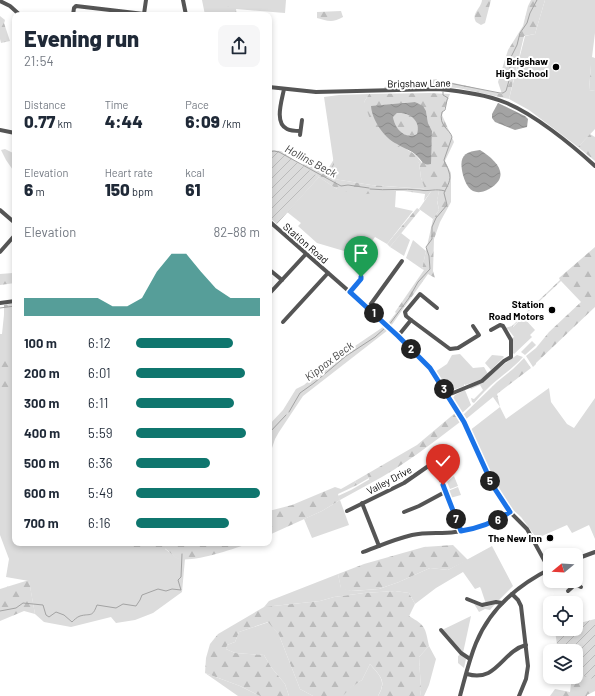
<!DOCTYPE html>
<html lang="en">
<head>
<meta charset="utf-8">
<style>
  :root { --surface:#fff; --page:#f6f6f7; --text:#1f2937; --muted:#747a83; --accent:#0f766e }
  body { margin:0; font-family:Barlow,sans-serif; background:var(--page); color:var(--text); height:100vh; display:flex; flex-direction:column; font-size:15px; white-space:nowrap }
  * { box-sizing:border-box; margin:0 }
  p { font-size:13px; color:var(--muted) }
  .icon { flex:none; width:22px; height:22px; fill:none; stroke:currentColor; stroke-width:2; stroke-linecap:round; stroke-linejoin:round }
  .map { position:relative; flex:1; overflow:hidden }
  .drawer { position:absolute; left:12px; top:12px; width:260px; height:534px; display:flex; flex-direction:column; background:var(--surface); border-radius:8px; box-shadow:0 2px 6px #0003 }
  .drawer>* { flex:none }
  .needle { width:26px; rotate:252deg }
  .buttons { position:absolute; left:543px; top:548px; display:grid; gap:8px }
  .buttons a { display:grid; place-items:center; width:40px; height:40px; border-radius:8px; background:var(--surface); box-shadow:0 2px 6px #0003; font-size:20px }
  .pin { position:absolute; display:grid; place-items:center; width:34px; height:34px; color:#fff; margin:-41px -17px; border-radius:50% 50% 50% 0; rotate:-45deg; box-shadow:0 0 4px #0007 }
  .pin .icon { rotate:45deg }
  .km { position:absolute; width:20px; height:20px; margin:-10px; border-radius:50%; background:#222; color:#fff; font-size:11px; line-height:20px; text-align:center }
  .round { display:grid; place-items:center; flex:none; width:42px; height:42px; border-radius:8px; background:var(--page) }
  .head { display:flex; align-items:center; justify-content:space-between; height:68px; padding:0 12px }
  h1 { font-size:22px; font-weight:800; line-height:30px }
  .stats { display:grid; grid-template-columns:repeat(3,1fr); gap:6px; height:68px; padding:4px 12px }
  .stats div { display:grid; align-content:center }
  .stats b { font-size:17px; font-weight:800 }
  .stats small { font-size:11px; font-weight:400 }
  .stats p { font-size:11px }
  .chart { height:112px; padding:8px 12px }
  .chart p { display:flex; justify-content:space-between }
  .chart svg { width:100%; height:72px; margin-top:4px; fill:var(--accent); opacity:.7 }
  ul { padding:0 12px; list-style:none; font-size:13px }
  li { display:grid; grid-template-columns:64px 48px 1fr; align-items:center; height:30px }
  li i { height:10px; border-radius:5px; background:var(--accent) }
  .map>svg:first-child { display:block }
</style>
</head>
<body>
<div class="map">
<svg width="595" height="696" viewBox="0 0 595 696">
  <defs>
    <pattern id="forest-firs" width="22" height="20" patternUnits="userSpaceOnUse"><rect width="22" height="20" fill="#dcdcdc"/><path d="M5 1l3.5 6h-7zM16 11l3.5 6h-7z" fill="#bbb"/></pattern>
    <pattern id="garden-furrows" width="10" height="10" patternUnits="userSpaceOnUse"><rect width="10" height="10" fill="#dcdcdc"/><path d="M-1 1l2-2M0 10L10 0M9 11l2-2" fill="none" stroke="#bbb"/></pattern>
    <pattern id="water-waves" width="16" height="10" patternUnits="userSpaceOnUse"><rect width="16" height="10" fill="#a3a3a3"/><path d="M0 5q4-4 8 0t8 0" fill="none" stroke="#8b8b8b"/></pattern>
  </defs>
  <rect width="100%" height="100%" fill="#fff"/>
  <g fill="#dcdcdc">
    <polygon points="202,0 286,0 285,13 236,9 237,15 205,15"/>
    <polygon points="545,0 595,0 595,33 592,57 595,58 595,65 591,65 589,90 595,91 595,129 578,147 529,110 509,99 525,36 535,34"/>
    <polygon points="369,94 364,102 419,163 421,178 426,189 371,185 334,179 327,176 334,165 324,97 339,95"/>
    <polygon points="319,177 337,189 396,191 395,207 413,211 387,244 375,237 361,256 317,243 298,226 301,223 287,212"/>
    <polygon points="432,190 439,191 437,201 439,210 433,219 419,209"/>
    <polygon points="401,233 410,240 404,256 390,247"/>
    <polygon points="413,240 426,251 422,269 406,258"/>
    <polygon points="5,305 15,305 15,543 165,543 165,549 177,558 185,559 182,592 153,613 135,620 116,623 111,617 71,627 44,622 35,614 29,581 6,577 9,559 0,535 0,334 2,334"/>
    <polygon points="523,317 535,330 530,335 532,337 514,354 513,353 512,338 514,337 508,329 506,330 505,328 512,326 513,327"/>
    <polygon points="383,327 388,330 303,396 279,432 275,439 269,457 269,425 283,410 296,389 304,385 330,363"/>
    <polygon points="532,341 536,345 525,355 521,352"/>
    <polygon points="536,348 536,364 533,367 526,356"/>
    <polygon points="460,354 473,368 484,367 488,374 482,380 465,385 464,384 464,386 450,391 448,390 435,372 447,364 452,355"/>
    <polygon points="492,355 503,356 504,357 491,370 485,363"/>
    <path d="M517,355L523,357C514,367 507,372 497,380C488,387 481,395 474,403L472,402L471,398L474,399L483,390L480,385L471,389L469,387C487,382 501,365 517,355Z"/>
    <polygon points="549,388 551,402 567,424 574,428 595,398 595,539 589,525 572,533 567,525 542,536 535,536 521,517 511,508 499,493 469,431 500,407 506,419"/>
    <polygon points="465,390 471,405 461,414 453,398 455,395"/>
    <polygon points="367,474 369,478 357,485 355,481"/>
    <polygon points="454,476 458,486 450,489 447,482"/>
    <polygon points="370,479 371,483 340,500 349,525 312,538 304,519 322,511 340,500 338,496 351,490"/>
    <polygon points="458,487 461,495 450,498 448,491"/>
    <polygon points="492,546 513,586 499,600 486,604 481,589 480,587 475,589 463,572 436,588 415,604 409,593 395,591 364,593 334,597 320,601 264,607 269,601 338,574 341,588 352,591 379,589 399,582 430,568 448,570"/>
    <polygon points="473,602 485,607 495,604 490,610 485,609 479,612"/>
    <polygon points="471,616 463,653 442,630"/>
    <polygon points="269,622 279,635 300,689 313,696 289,696 285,684 271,667 264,655 235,653 226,649 227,645 235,642 239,632"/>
    <polygon points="429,646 436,659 429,685 424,696 420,696 421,690 419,657"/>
    <polygon points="461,654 466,659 464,668 458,663 458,656"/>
    <path d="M370,664C380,676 387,681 378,696H343L349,688L362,680Z"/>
    <polygon points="205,673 240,686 260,696 238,696"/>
  </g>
  <g fill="url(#forest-firs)" fill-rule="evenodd">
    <path d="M482,0H491L485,23L481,25L476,22C471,13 481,9 482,0Z"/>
    <polygon points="531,0 545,0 535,34 524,36 509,99 458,88 442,87 445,81 502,94 498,82 508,50 523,26 528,6"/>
    <polygon points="234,4 237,15 210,15"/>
    <path d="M341,11L343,17C333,23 327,21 317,18V12Z"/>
    <polygon points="0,16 5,20 4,23 10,41 1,43 0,39"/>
    <polygon points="591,65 595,65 595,91 589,90"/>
    <polygon points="437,79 437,87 385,89 384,87"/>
    <path d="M430,93L450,94L442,115L454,142L445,161L451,173V202L440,222L434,239L433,271L435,278L428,274L391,326L388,323L396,313L395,312L424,270L422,269L433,219L439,210L437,200L439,191L432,190L424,201L425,194L404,191H387L360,195L337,189L302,166L305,162L325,174L334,159V165L327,176L334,179L371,185L425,189L421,178L419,163L392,145L371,122L364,102L369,94ZM415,102L426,111L428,123L432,131V141L422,163C412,148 406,152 394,143C386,137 380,127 373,119L403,103Z"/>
    <path d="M397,113C410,112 421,121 417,134C404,140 395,129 393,117Z"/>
    <polygon points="590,134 595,137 595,161 578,147"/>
    <polygon points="5,149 15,154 15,173 6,160 1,150"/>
    <polygon points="417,208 420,210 390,247 387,244"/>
    <polygon points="595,247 595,307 536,363 536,348 549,332 581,302 561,281 512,327 512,326 560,280 559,278"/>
    <polygon points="13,273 15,278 15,283 0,285 0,274"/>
    <polygon points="15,303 15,314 4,317 4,305"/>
    <polygon points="15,347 15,391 10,387 0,395 0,350"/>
    <polygon points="524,358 531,368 497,394 500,407 493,397 465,420 462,416 497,382 513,369"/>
    <path d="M455,413L460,422C431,444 403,466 371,483L367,474L417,445Z"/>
    <polygon points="355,481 357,485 338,494 340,500 322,511 269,535 269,511 292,505 335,487 341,489"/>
    <path d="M124,543H250C234,549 195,562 179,559C172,557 168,548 161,547L138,550Z"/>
    <polygon points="453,545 468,560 448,570 430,568 399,582 379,589 351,591 341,589 338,574 364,564 424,547"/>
    <polygon points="29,580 35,614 24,611 0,621 0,589"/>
    <path d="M395,591L409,593L415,604L409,616C426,626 425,627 429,646L419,657L421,690L420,696H378C387,681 381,677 370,664L362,680L350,688L343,696H313L300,689L279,635L268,622L239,632L235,642L227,645L226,649L235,653L264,655L271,667L285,684L289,696H260L240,686L205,673L206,658L210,644L218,634L264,607L320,601L334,597L364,593Z"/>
    <polygon points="576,673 595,679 595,691 587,695 587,696 550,696 555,689 570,692 572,677 576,677"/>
  </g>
  <g fill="url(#garden-furrows)">
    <polygon points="270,150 281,151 319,177 277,224 269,217 269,151"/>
    <polygon points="595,619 595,679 593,679 576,673 576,651 558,651 555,631 564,630 564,629 576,629 576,624"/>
  </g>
  <g fill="url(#water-waves)" fill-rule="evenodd">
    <path d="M415,102L423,106L426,111L428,123L432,131L431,164C422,166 422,160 416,155C411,150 403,148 397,144C384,138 372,120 371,106ZM397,113C410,112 421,121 417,134C405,140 395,129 393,117Z"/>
    <polygon points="498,103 525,116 528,119 527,127 515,130 495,122 492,118 492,114"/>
    <path d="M480,150C496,160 512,176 489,189C474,197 467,189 463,175C459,158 462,152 480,150Z"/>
  </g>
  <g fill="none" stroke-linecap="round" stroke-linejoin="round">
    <g stroke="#a3a3a3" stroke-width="1">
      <polyline points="444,87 446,84 449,83 500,93 503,93 506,91 510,77 510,59 517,45 520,33 527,23 530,13 537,0"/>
      <polyline points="269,152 274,151 279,152 341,186 348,185 369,188"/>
      <path d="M370,189C387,191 403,188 420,190C428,192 436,188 445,191"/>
      <polyline points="0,308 15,306"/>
      <path d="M389,325L409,298L418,282L430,269L429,256L426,247L432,239V227L436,218L447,205L444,193C447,186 452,180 449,172C448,167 445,165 444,160L452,137C450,129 438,126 442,112L445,110L447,100L448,98L443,95V92"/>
      <polyline points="289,412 300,393 314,383 346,356 375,337 385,328"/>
      <polyline points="269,433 286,415"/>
      <polyline points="269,439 269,445"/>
      <path d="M0,611L16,608L23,603L43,605L46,615L49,617L56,612L64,615L72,622C74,620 77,617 80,616C91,613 92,618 97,605L116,608L123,604L136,606L140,600L142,595L158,589L166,591L172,589L181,590L178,580L181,577L182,554"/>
    </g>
    <g stroke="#555" stroke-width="4">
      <polyline points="183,0 186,15"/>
      <polyline points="0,1 10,6 20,15"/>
      <polyline points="144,14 146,0"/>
      <polyline points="73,15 74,8 76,6 144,14 144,15"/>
      <path d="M269,87L316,92L438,89C460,91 484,94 504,102C533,113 572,145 595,166"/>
      <path d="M284,89C282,100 274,123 287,129C291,131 296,131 300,131"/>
      <polyline points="0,130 15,133"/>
      <polyline points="300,135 302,120"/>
      <polyline points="0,210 15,223"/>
      <polyline points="269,221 368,308 426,363 442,385 464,422 497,493 506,508 527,529 549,569"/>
      <polyline points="0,252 15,235"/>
      <polyline points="269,273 271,271 282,280"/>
      <polyline points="350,292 361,279 361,275"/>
      <polyline points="269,294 306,254"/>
      <polyline points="0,303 15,301"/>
      <polyline points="368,308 402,261"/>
      <polyline points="411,320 406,316 405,312 420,294 437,308"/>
      <polyline points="283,322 328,273"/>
      <polyline points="398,336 411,320 450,349 458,348 479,335 473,326"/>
      <polyline points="448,395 482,381 504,361 511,357 511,340 503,326 500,325 491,330"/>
      <polyline points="434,462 461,531"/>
      <polyline points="362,503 379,546"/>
      <polyline points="347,511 404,483 437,460"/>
      <polyline points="404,512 419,506 445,492"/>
      <path d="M363,552C379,546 395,539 412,535C427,532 441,534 455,532C475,530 494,523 510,512"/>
      <polyline points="576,559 595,552"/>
      <polyline points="576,585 581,587"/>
      <path d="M568,591C579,582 579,578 576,565"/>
      <polyline points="512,594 518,600 521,606 528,666 526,679 519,696"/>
      <polyline points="467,599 482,605 496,602 502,603"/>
      <polyline points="441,630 461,653 470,659"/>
      <path d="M467,674C497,683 502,651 526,645"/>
      <path d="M460,696C465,678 469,660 476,643C490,609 518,585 550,569"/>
    </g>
  </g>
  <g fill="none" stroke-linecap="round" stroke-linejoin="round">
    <g stroke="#fff" stroke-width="8">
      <path id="route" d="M361,277V279L350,292L398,336L430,368L464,422L493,486L510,512C495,522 479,528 461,531L443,485"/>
    </g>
    <use href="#route" stroke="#1a73e8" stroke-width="5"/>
  </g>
  <g fill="#000" stroke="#fff" stroke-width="1.5">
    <circle cx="556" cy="67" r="4"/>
    <circle cx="552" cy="310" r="4"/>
    <circle cx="550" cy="538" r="4"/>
  </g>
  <g text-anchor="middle" stroke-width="4" stroke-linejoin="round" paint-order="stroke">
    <g font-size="10" font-weight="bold" fill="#000" stroke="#fff" text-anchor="end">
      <text x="548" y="65">Brigshaw<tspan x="548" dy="12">High School</tspan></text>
      <text x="544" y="308">Station<tspan x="544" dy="12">Road Motors</tspan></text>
      <text x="542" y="542">The New Inn</text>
    </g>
    <g font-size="10" fill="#000" stroke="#fff">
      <text transform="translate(419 83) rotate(-1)" y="4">Brigshaw Lane</text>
      <text transform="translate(306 243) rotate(41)" y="4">Station Road</text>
      <text transform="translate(389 480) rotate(-28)" y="4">Valley Drive</text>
    </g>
    <g font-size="11" font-style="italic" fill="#444" stroke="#fff">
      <text transform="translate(311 161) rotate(28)" y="4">Hollins Beck</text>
      <text transform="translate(329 361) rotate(-37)" y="4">Kippax Beck</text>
    </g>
  </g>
</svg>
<div class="buttons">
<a><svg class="needle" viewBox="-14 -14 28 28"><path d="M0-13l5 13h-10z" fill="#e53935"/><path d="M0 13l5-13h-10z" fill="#747a83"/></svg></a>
<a><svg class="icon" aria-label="locate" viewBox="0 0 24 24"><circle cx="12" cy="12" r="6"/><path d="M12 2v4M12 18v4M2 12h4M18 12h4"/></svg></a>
<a><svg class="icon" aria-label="layers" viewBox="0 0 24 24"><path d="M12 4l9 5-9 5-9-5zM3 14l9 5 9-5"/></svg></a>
</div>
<div class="pin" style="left:361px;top:277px;background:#1e9e55"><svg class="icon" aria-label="arrive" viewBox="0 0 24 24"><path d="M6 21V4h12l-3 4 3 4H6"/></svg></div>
<div class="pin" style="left:443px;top:485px;background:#d93025"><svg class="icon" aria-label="check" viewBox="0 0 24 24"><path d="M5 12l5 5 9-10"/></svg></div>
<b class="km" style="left:374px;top:313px">1</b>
<b class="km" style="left:411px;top:349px">2</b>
<b class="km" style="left:444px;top:389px">3</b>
<b class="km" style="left:490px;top:481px">5</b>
<b class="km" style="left:498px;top:520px">6</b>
<b class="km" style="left:456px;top:519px">7</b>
<section class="drawer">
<div class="head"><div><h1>Evening run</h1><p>21:54</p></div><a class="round"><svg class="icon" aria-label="share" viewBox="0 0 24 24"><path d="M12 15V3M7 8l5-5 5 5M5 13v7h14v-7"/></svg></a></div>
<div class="stats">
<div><p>Distance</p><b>0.77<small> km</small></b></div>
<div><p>Time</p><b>4:44</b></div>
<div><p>Pace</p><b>6:09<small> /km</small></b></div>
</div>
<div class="stats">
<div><p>Elevation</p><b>6<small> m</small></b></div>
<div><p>Heart rate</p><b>150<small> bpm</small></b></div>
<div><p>kcal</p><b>61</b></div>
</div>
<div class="chart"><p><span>Elevation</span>82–88 m</p>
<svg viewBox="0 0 160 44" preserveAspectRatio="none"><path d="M0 44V33L10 33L20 33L30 33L40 33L50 33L60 38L70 38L80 33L90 17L100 6L110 6L120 17L130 27L140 33L150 33L160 33V44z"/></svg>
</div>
<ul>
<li><b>100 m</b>6:12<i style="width:78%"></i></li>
<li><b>200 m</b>6:01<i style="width:88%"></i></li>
<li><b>300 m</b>6:11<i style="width:79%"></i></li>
<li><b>400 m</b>5:59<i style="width:89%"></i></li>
<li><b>500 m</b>6:36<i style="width:60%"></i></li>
<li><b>600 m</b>5:49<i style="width:100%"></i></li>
<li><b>700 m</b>6:16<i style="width:75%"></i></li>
</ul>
</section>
</div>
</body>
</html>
